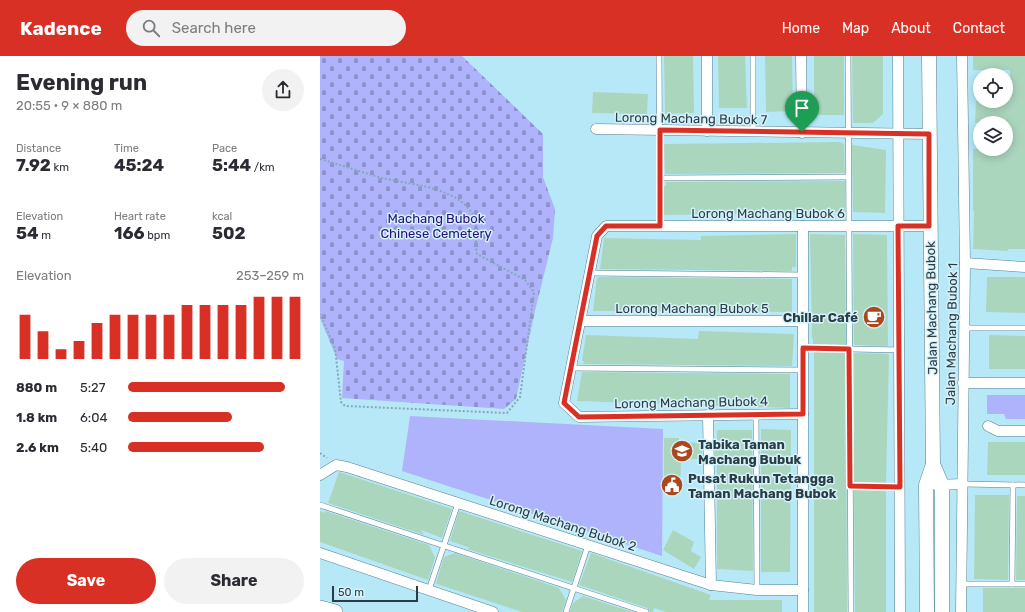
<!DOCTYPE html>
<html lang="en">
<head>
<meta charset="utf-8">
<style>
  :root { --surface:#fff; --page:#f2f2f3; --text:#2b2b33; --muted:#7c7c81; --accent:#d93025 }
  body { margin:0; font-family:Rubik,sans-serif; background:var(--page); color:var(--text); height:100vh; display:flex; flex-direction:column; font-size:15px; white-space:nowrap }
  * { box-sizing:border-box; margin:0 }
  p { font-size:13px; color:var(--muted) }
  .icon { flex:none; width:22px; height:22px; fill:none; stroke:currentColor; stroke-width:2; stroke-linecap:round; stroke-linejoin:round }
  .map { position:relative; flex:1; overflow:hidden }
  .details { display:flex; flex-direction:column; background:var(--surface); width:320px }
  .details>* { flex:none }
  .fabs { position:absolute; left:653px; top:12px; display:grid; gap:8px }
  .fabs a { display:grid; place-items:center; width:40px; height:40px; border-radius:50%; background:var(--surface); box-shadow:0 2px 10px #0003; font-size:20px }
  .scale { position:absolute; left:12px; bottom:10px; width:86px; box-sizing:border-box; padding-left:4px; border:2px solid #2a3d44; border-top:0; font-size:11px; line-height:14px; white-space:nowrap; color:#2a3d44; -webkit-text-stroke:3px #d5f1fb; paint-order:stroke }
  .pin { position:absolute; display:grid; place-items:center; width:34px; height:34px; color:#fff; margin:-41px -17px; border-radius:50% 50% 50% 0; rotate:-45deg; box-shadow:0 0 4px #0007 }
  .pin .icon { rotate:45deg }
  .round { display:grid; place-items:center; flex:none; width:42px; height:42px; border-radius:21px; background:var(--page) }
  .headline { display:flex; align-items:center; justify-content:space-between; height:68px; padding:0 16px }
  h1 { font-size:22px; font-weight:700; line-height:30px }
  .metrics { display:grid; grid-template-columns:repeat(3,1fr); gap:6px; height:68px; padding:4px 16px }
  .metrics div { display:grid; align-content:center }
  .metrics b { font-size:17px; font-weight:700 }
  .metrics small { font-size:11px; font-weight:400 }
  .metrics p { font-size:11px }
  .chart { height:112px; padding:8px 16px }
  .chart p { display:flex; justify-content:space-between }
  .chart svg { width:100%; height:72px; margin-top:4px; stroke:var(--accent); stroke-width:6 }
  .button { display:flex; gap:8px; margin-top:auto; padding:8px 16px }
  .button a { flex:1; height:46px; border-radius:24px; background:var(--accent); color:#fff; font-size:16px; font-weight:700; line-height:46px; text-align:center }
  .button a+a { background:var(--page); color:var(--text) }
  ul { padding:0 16px; list-style:none; font-size:13px }
  li { display:grid; grid-template-columns:64px 48px 1fr; align-items:center; height:30px }
  li i { height:10px; border-radius:5px; background:var(--accent) }
  header { display:flex; align-items:center; gap:24px; box-sizing:border-box; height:56px; padding:0 20px; background:var(--accent); color:#fff }
  header strong { font-size:19px }
  nav { display:flex; gap:22px; margin-inline-start:auto; font-size:14px }
  .search { width:280px; height:36px; background:var(--page); display:flex; align-items:center; gap:10px; box-sizing:border-box; padding:0 14px; border-radius:22px; color:var(--muted); font-size:15px }
  main { display:flex; flex:1; min-height:0 }
  .map>svg:first-child { display:block }
</style>
</head>
<body>
<header>
<strong>Kadence</strong>
<div class="search"><svg class="icon" aria-label="search" viewBox="0 0 24 24"><circle cx="10" cy="10" r="6"/><path d="M15 15l6 6"/></svg>Search here</div>
<nav><a>Home</a><a>Map</a><a>About</a><a>Contact</a></nav>
</header>
<main>
<section class="details">
<div class="headline"><div><h1>Evening run</h1><p>20:55 · 9 × 880 m</p></div><a class="round"><svg class="icon" aria-label="share" viewBox="0 0 24 24"><path d="M12 15V3M7 8l5-5 5 5M5 13v7h14v-7"/></svg></a></div>
<div class="metrics">
<div><p>Distance</p><b>7.92<small> km</small></b></div>
<div><p>Time</p><b>45:24</b></div>
<div><p>Pace</p><b>5:44<small> /km</small></b></div>
</div>
<div class="metrics">
<div><p>Elevation</p><b>54<small> m</small></b></div>
<div><p>Heart rate</p><b>166<small> bpm</small></b></div>
<div><p>kcal</p><b>502</b></div>
</div>
<div class="chart"><p><span>Elevation</span>253–259 m</p>
<svg viewBox="0 0 160 44" preserveAspectRatio="none"><path d="M5 44V17M15 44V27M25 44V38M35 44V33M45 44V22M55 44V17M65 44V17M75 44V17M85 44V17M95 44V11M105 44V11M115 44V11M125 44V11M135 44V6M145 44V6M155 44V6"/></svg>
</div>
<ul>
<li><b>880 m</b>5:27<i style="width:89%"></i></li>
<li><b>1.8 km</b>6:04<i style="width:59%"></i></li>
<li><b>2.6 km</b>5:40<i style="width:77%"></i></li>
</ul>
<div class="button"><a>Save</a><a>Share</a></div>
</section>
<div class="map">
<svg width="705" height="556" viewBox="0 0 705 556">
  <defs>
    <pattern id="cemetery-stones" width="16" height="16" patternUnits="userSpaceOnUse"><rect width="16" height="16" fill="#aeb3fb"/><path d="M2 7V4a2 2 0 0 1 4 0v3zM10 15v-3a2 2 0 0 1 4 0v3z" fill="#8e93cd"/></pattern>
  </defs>
  <rect width="100%" height="100%" fill="#b7e8f8"/>
  <g fill="#aeb3fb">
    <polygon points="667,339 705,339 705,363 686,363 684,358 667,358"/>
    <polygon points="90,360 343,373 342,500 82,415"/>
  </g>
  <polygon fill="url(#cemetery-stones)" points="0,0 142,0 223,78 223,121 235,153 233,182 215,255 196,343 184,353 22,342 24,305 17,303 0,262"/>
  <g fill="#abd6be">
    <polygon points="344,0 373,0 374,57 345,58"/>
    <polygon points="398,0 425,0 427,52 399,52"/>
    <polygon points="445,0 472,0 473,55 446,56"/>
    <rect x="494" y="0" width="30" height="59"/>
    <polygon points="532,0 563,0 563,58 553,67 533,67"/>
    <polygon points="653,0 705,0 705,193 688,193 688,195 653,193 654,155 653,155 653,93 686,93 686,67 655,67 656,45 690,45 690,14 653,14"/>
    <polygon points="273,36 328,38 327,58 272,57"/>
    <polygon points="519,86 524,88 525,117 345,118 344,88"/>
    <polygon points="532,89 566,94 565,157 533,156"/>
    <polygon points="525,125 525,156 344,159 344,130 346,130 346,126"/>
    <polygon points="476,178 476,211 472,211 472,215 280,213 284,182 381,184 381,180"/>
    <polygon points="490,178 525,179 526,289 493,288 493,282 492,282"/>
    <polygon points="533,178 567,179 568,290 534,289"/>
    <polygon points="280,221 472,223 472,256 273,255 277,222"/>
    <polygon points="667,221 705,221 705,257 666,256"/>
    <polygon points="379,275 474,278 472,310 263,308 264,305 262,305 266,279 378,283"/>
    <polygon points="669,279 705,280 705,313 669,313"/>
    <polygon points="494,296 526,297 527,556 494,556"/>
    <polygon points="534,297 568,298 569,300 566,427 534,426"/>
    <polygon points="262,316 470,318 470,352 257,345"/>
    <polygon points="441,373 471,374 470,516 441,516"/>
    <polygon points="397,374 432,374 433,515 397,513 397,403 395,403 395,387 397,387"/>
    <polygon points="344,382 359,382 359,386 382,387 382,403 361,403 360,438 344,437"/>
    <polygon points="668,386 705,386 705,419 667,419"/>
    <polygon points="19,416 132,453 122,482 101,474 104,479 8,447"/>
    <polygon points="534,434 566,435 566,556 535,556"/>
    <polygon points="655,439 689,439 688,524 654,523"/>
    <polygon points="697,440 705,440 705,524 696,524"/>
    <polygon points="0,455 5,457 5,455 109,489 115,502 108,524 0,486"/>
    <polygon points="139,455 262,495 252,526 147,493 150,492 130,485"/>
    <polygon points="353,474 374,486 371,495 381,501 374,513 343,494"/>
    <polygon points="135,497 239,532 246,544 242,556 202,556 117,528 116,527 124,501"/>
    <polygon points="271,497 391,539 389,544 462,544 462,556 346,556 334,552 333,556 330,556 327,552 259,529"/>
    <rect x="663" y="532" width="42" height="24"/>
    <polygon points="263,540 313,556 250,556 253,547"/>
  </g>
  <g fill="none" stroke-linecap="round" stroke-linejoin="round">
    <g stroke="#548291" stroke-width="6">
      <g id="lane">
        <polyline points="339,0 340,170"/>
        <polyline points="528,0 531,556"/>
        <polyline points="433,76 433,0"/>
        <polyline points="340,122 528,121"/>
        <polyline points="270,217 483,219"/>
        <polyline points="644,272 705,272"/>
        <polyline points="483,292 580,294"/>
        <polyline points="251,312 483,314"/>
        <polyline points="436,358 437,534"/>
        <polyline points="642,428 705,429"/>
        <polyline points="530,430 580,431"/>
        <polyline points="0,449 326,556"/>
        <polyline points="641,528 705,528"/>
        <polyline points="692,528 693,429"/>
        <polyline points="109,534 138,447"/>
        <polyline points="246,556 268,489"/>
      </g>
    </g>
    <g stroke="#548291" stroke-width="11">
      <g id="street">
        <polyline points="387,0 387,75"/>
        <polyline points="481,0 482,77"/>
        <polyline points="578,0 580,556"/>
        <polyline points="276,73 609,78"/>
        <polyline points="645,207 705,211"/>
        <polyline points="261,265 483,265"/>
        <polyline points="643,327 705,327"/>
        <polyline points="483,358 259,361 244,347 277,180 286,170 609,170"/>
        <polyline points="388,359 391,529"/>
        <polyline points="668,370 678,375 705,375"/>
        <polyline points="0,419 16,409 27,411 391,529 437,534 483,534"/>
        <polyline points="616,429 642,428"/>
        <polyline points="0,497 173,556"/>
        <polyline points="483,556 483,170"/>
        <polyline points="641,556 645,207 642,0"/>
      </g>
    </g>
    <g stroke="#548291" stroke-width="15">
      <g id="secondary">
        <polyline points="613,408 622,429 622,556"/>
        <polyline points="607,556 606,429 613,408 609,0"/>
      </g>
    </g>
    <g stroke="#548291" stroke-width="16">
      <polyline id="primary" points="0,552 15,556"/>
    </g>
    <g stroke="#83a9b5" stroke-width="2" stroke-dasharray="2 2" stroke-linecap="butt">
      <path d="M0,103C21,109 41,116 62,122C90,129 134,130 152,157C159,169 154,185 157,198L205,224L214,236L200,341L187,357L25,350L21,346L15,292L0,258"/>
      <polyline points="0,397 7,402"/>
    </g>
    <use href="#lane" stroke="#fff" stroke-width="5"/>
    <use href="#street" stroke="#fff" stroke-width="10"/>
    <use href="#secondary" stroke="#fff" stroke-width="14"/>
    <use href="#primary" stroke="#fff" stroke-width="15"/>
  </g>
  <g fill="none" stroke-linecap="round" stroke-linejoin="round">
    <g stroke="#fff" stroke-width="8">
      <polygon id="route" points="340,74 609,78 609,170 578,170 580,431 530,430 529,293 483,292 483,358 259,361 244,347 277,180 286,170 340,170"/>
    </g>
    <use href="#route" stroke="#d93025" stroke-width="5"/>
  </g>
  <defs>
    <g id="cafe-disc" transform="scale(1.15)"><circle r="9.5" fill="#ac461c" stroke="#d5f1fb"/><path d="M-5.5-4.5H6V0H3Q3 3.5 0 3.5H-2.5Q-5.5 3.5-5.5 0ZM3-3.2v2h1.7v-2ZM-6 4.5H4V6H-6Z" fill="#fff"/></g>
    <g id="school-disc" transform="scale(1.15)"><circle r="9.5" fill="#ac461c" stroke="#d5f1fb"/><path d="M0-5L7-2L0 1L-7-2ZM-4 1L0 2.5L4 1V4Q0 6-4 4Z" fill="#fff"/></g>
    <g id="civic-disc" transform="scale(1.15)"><circle r="9.5" fill="#ac461c" stroke="#d5f1fb"/><path d="M-.6-6.5H3V-4.5H.6V-3L4-1V1h2V6H-6V1h2V-1L-.6-3ZM-1.2 2.5V6h2.4V2.5Z" fill="#fff"/></g>
  </defs>
  <g fill-rule="evenodd">
    <use href="#cafe-disc" x="554" y="261"/>
    <use href="#school-disc" x="362" y="395"/>
    <use href="#civic-disc" x="352" y="429"/>
  </g>
  <g text-anchor="middle" stroke-width="3" stroke-linejoin="round" paint-order="stroke">
    <g font-size="13" fill="#2a3d44" stroke="#d5f1fb">
      <text transform="translate(371 62) rotate(1)" y="5">Lorong Machang Bubok 7</text>
      <text x="448" y="162">Lorong Machang Bubok 6</text>
      <text x="372" y="257">Lorong Machang Bubok 5</text>
      <text transform="translate(611 252) rotate(-91)" y="5">Jalan Machang Bubok</text>
      <text transform="translate(631 278) rotate(-89)" y="5">Jalan Machang Bubok 1</text>
      <text transform="translate(371 346) rotate(-1)" y="5">Lorong Machang Bubok 4</text>
      <text transform="translate(243 467) rotate(18)" y="5">Lorong Machang Bubok 2</text>
    </g>
    <g font-size="13" fill="#27127a" stroke="#d5f1fb">
      <text x="116" y="167">Machang Bubok<tspan x="116" dy="15">Chinese Cemetery</tspan></text>
    </g>
    <g font-size="13" font-weight="bold" fill="#2a3d44" stroke="#d5f1fb" text-anchor="start">
      <text x="538" y="266" text-anchor="end">Chillar Café</text>
      <text x="378" y="393">Tabika Taman<tspan x="378" dy="15">Machang Bubuk</tspan></text>
      <text x="368" y="427">Pusat Rukun Tetangga<tspan x="368" dy="15">Taman Machang Bubok</tspan></text>
    </g>
  </g>
</svg>
<div class="fabs">
<a><svg class="icon" aria-label="locate" viewBox="0 0 24 24"><circle cx="12" cy="12" r="6"/><path d="M12 2v4M12 18v4M2 12h4M18 12h4"/></svg></a>
<a><svg class="icon" aria-label="layers" viewBox="0 0 24 24"><path d="M12 4l9 5-9 5-9-5zM3 14l9 5 9-5"/></svg></a>
</div>
<div class="scale">50 m</div>
<div class="pin" style="left:482px;top:76px;background:#1e9e55"><svg class="icon" aria-label="arrive" viewBox="0 0 24 24"><path d="M6 21V4h12l-3 4 3 4H6"/></svg></div>
</div>
</main>
</body>
</html>
